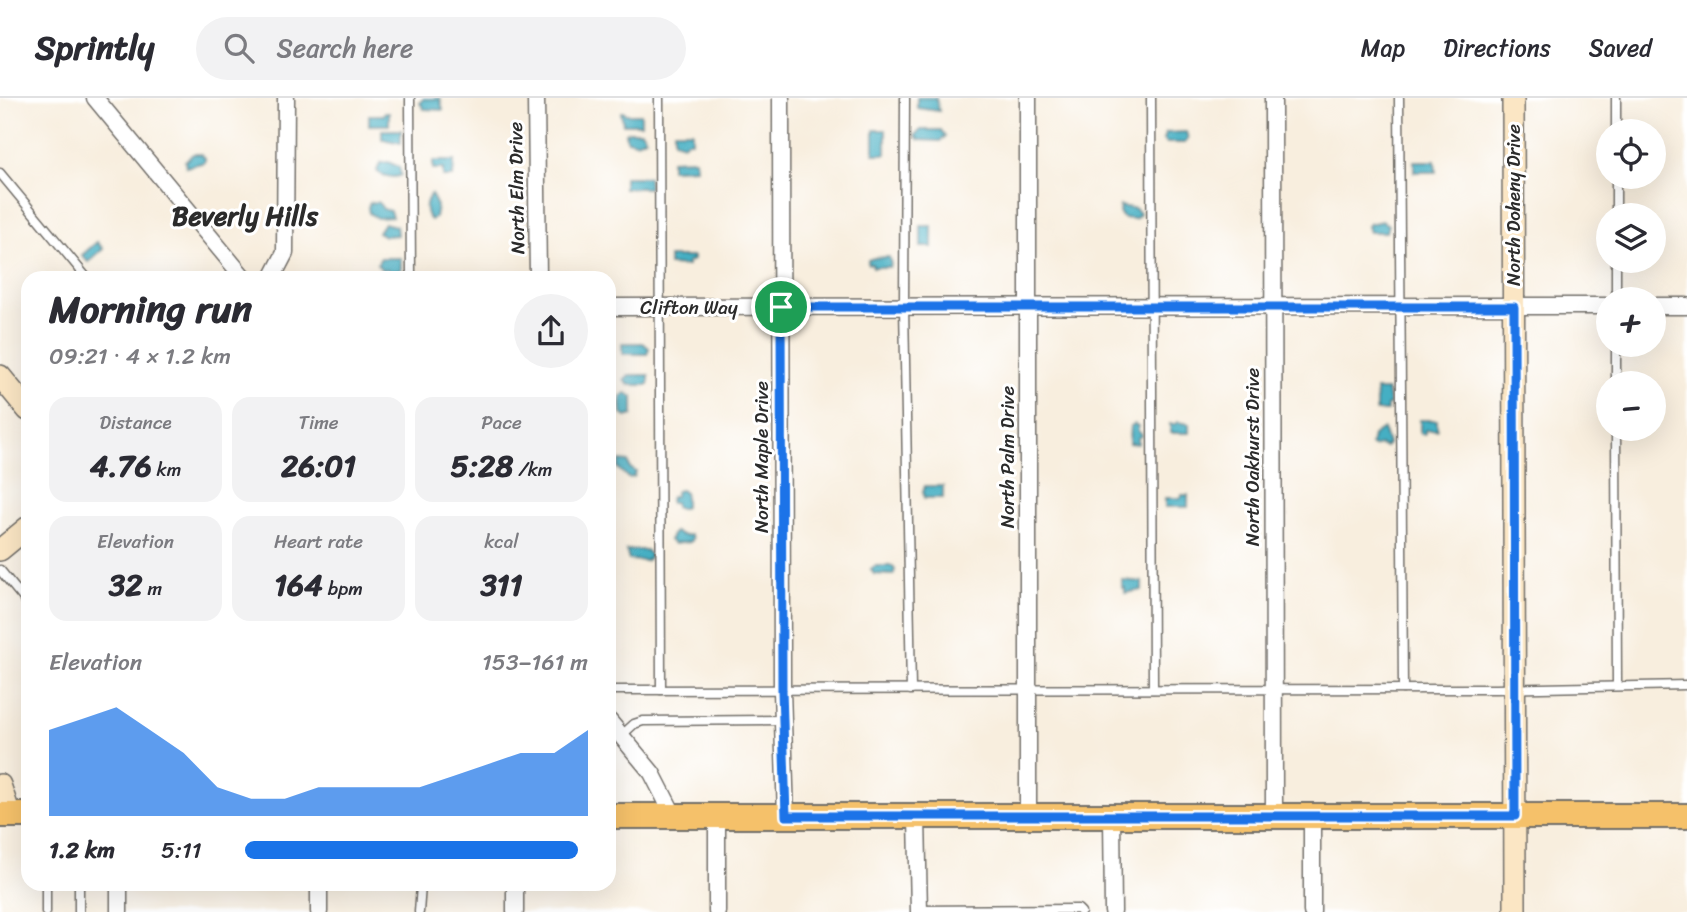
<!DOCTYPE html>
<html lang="en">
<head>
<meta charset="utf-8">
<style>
  :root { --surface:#fff; --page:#f2f2f3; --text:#2b2b33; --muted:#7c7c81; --line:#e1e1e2; --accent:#1a73e8 }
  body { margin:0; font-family:Sriracha,sans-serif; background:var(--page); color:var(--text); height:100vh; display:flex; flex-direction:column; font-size:26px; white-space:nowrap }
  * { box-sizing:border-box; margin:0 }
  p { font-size:23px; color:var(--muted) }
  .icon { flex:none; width:38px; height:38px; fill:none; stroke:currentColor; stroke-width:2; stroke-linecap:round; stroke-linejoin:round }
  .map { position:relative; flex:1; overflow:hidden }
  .details { position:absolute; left:21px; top:173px; width:595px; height:620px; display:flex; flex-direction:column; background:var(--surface); border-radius:21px; box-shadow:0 7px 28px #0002 }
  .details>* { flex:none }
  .controls { position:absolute; left:1596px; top:21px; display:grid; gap:14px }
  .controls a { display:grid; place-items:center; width:70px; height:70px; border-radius:50%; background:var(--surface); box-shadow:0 7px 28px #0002; font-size:35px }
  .pin { position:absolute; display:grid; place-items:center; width:60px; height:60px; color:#fff; margin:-30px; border:4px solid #fff; border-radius:50%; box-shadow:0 2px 7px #0007 }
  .round { display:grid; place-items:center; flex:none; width:74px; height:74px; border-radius:37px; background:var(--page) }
  .head { display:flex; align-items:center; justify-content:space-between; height:119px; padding:0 28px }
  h1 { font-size:38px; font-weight:700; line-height:52px }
  .metrics { display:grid; grid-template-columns:repeat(3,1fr); gap:10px; height:119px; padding:7px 28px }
  .metrics div { display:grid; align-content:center; border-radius:18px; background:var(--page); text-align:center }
  .metrics b { font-size:30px; font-weight:700 }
  .metrics small { font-size:19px; font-weight:400 }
  .metrics p { font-size:19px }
  .chart { height:196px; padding:14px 28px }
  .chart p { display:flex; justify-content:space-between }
  .chart svg { width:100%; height:126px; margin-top:7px; fill:var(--accent); opacity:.7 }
  ul { padding:0 28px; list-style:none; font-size:23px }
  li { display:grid; grid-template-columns:112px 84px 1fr; align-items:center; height:52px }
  li i { height:18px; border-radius:9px; background:var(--accent) }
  header { display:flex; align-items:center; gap:42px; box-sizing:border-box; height:98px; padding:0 35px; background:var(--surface); border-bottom:2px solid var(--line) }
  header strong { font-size:33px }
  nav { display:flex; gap:38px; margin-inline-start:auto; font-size:24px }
  .search { width:490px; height:63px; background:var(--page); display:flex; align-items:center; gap:18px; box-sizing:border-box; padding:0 24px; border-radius:38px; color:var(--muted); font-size:26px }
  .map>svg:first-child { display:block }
</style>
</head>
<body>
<header>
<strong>Sprintly</strong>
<div class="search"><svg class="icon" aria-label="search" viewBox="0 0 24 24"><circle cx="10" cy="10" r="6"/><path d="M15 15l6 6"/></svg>Search here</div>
<nav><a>Map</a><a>Directions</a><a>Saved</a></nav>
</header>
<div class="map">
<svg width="1687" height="814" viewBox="0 0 1687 814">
  <rect width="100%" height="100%" fill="#fff"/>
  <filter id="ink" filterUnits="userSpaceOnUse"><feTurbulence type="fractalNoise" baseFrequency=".0143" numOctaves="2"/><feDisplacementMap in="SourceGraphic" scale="14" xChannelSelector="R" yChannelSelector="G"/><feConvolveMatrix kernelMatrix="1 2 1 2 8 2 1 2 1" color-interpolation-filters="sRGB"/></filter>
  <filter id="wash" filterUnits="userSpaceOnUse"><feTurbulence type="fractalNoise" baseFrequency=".00686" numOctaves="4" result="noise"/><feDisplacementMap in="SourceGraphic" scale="28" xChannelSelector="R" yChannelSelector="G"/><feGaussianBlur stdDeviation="1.57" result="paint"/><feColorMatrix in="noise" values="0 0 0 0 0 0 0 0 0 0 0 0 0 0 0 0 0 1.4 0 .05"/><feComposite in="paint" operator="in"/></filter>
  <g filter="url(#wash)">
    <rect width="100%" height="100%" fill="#f8eede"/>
    <g fill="#45afc3" stroke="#386d77" stroke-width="2">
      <polygon points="917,0 936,0 939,13 917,10"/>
      <polygon points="423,1 440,1 443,12 424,11 420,5"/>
      <polygon points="385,14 389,14 389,27 369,27 369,17 384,17"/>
      <polygon points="621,14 625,14 625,16 641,16 641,26 623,26"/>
      <polygon points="382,32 401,32 401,45 382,41"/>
      <rect x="874" y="32" width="12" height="24"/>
      <polygon points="921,32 941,32 945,39 940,43 919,42 915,37"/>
      <polygon points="629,33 641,33 646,40 636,44 627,42 625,35"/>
      <polygon points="674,33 692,33 692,43 687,43 683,46 674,43"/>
      <polygon points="1186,34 1188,40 1185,45 1166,45 1163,42 1166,35"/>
      <polygon points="193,56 201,56 205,60 205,64 186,69 185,63"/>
      <polygon points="695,61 696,70 671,71 671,62"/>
      <polygon points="433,63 454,63 453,79 443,79 443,71 433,71"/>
      <polygon points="1414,63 1435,63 1436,74 1414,74"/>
      <path d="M388,64L399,69L401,77C395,81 382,78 377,73L380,65Z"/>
      <polygon points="624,79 648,79 649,90 624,90"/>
      <path d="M431,96L437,108L435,119L431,122C423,115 425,103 431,96Z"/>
      <polygon points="378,104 383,111 390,113 392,119 377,120 369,115 368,109 370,105"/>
      <polygon points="1120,108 1136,111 1140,116 1135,121 1123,120 1119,114"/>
      <polygon points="1382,123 1388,127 1386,134 1369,134 1367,128 1369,126"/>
      <polygon points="384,125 396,128 397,137 385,138 378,134"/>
      <rect x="921" y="128" width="11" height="21"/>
      <polygon points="97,144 103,151 88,164 82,157"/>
      <polygon points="669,159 693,159 693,162 687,165 687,168 669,167"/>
      <polygon points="889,159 891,167 889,169 873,169 872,166 868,166 868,162 874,160"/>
      <polygon points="381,160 401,160 401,172 390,174 388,171 382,172 377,166"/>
      <polygon points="622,245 643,245 649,250 647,256 622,256"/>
      <polygon points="630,277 649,277 649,287 629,287 624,282"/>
      <polygon points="1376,292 1387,292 1390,307 1387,307 1387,313 1376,313"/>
      <polygon points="626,295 633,299 633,317 626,319 622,316 621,299"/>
      <polygon points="1420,322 1437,322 1437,332 1425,332 1425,336 1420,336"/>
      <polygon points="1177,324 1189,326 1189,335 1171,335 1170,326 1176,326"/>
      <polygon points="1134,326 1138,328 1138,333 1142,337 1138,340 1138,346 1129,345 1130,328"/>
      <polygon points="1383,331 1388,346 1385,349 1380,347 1373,349 1371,347 1373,338"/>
      <polygon points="620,363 628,364 630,370 636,374 634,379 628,380 618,370"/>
      <polygon points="925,388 943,388 943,400 925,400 923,394"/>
      <polygon points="681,392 685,395 685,409 680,411 675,409 675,404 671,405 670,402 671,399 675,398 676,393"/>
      <polygon points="1182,397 1188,397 1188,409 1165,409 1165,400 1181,400"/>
      <polygon points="674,434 684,438 690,437 692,440 690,444 673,446 669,442"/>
      <polygon points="626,452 646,452 651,458 646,463 629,462"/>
      <polygon points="875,468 892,468 895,472 893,477 874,476 871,471"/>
      <polygon points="1122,482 1142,484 1142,492 1125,495 1125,490 1122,490"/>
    </g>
  </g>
  <g filter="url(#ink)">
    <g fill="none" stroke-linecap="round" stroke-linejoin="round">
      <g stroke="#736f6a" stroke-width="11">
        <g id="lane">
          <polyline points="410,0 411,180"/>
          <polyline points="659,0 661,592"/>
          <polyline points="905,0 904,208 911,592"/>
          <polyline points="1151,0 1153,591"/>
          <polyline points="1399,0 1403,591"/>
          <polyline points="1616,33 1616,0"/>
          <polyline points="0,75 87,180"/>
          <polyline points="1616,117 1616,79"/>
          <polyline points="1616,201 1616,163"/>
          <polyline points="1616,247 1616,285"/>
          <polyline points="1616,331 1617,587"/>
          <polyline points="0,472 28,506"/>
          <polyline points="609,592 1496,591 1687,587"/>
          <polyline points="621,638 634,626 643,623 783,622"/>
          <polyline points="919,812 1078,811 1081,814"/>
          <polyline points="46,814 46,786"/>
          <polyline points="79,814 79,786"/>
          <polyline points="419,814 421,788"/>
        </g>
      </g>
      <g stroke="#736f6a" stroke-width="19">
        <g id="street">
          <polyline points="95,0 244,180"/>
          <polyline points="536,0 538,180"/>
          <polyline points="781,0 782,592 786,718"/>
          <polyline points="1028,0 1028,717"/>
          <polyline points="1273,0 1274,718"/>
          <polyline points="272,180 285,155 286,0"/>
          <polyline points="1654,208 1687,208"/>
          <polyline points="609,209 1608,208"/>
          <polyline points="609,623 652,675 674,718"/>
          <polyline points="1112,717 1113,814"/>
          <polyline points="917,719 919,814"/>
          <polyline points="119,814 119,786"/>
          <polyline points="319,814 319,786"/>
          <polyline points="515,814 515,786"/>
          <polyline points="717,814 717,718"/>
          <polyline points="1312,814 1312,718"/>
        </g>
      </g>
      <g stroke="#736f6a" stroke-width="24">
        <g id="secondary">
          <polyline points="1513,0 1515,814"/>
          <polyline points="0,278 28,312"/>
          <polyline points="0,452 28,429"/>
          <polyline points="0,687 10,717"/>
        </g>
      </g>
      <g stroke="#736f6a" stroke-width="28">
        <g id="primary">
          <polyline points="0,717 28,717"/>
          <polyline points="609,718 1687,718"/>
        </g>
      </g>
      <use href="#lane" stroke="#fff" stroke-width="8"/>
      <use href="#street" stroke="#fff" stroke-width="16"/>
      <use href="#secondary" stroke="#fbe6c4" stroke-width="21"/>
      <use href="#primary" stroke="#f5c16b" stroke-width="24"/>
    </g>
  </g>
  <g fill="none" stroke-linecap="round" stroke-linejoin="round" filter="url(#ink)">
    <g stroke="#fff" stroke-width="14">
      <polygon id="route" points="781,209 1514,209 1515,718 786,718 782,592"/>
    </g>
    <use href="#route" stroke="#1a73e8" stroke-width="9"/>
  </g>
  <g text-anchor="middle" stroke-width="6" stroke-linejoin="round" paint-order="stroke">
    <g font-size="19" fill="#2b2b2b" stroke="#fff">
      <text transform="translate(516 90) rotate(-91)" y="7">North Elm Drive</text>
      <text transform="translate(1513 107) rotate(-90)" y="7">North Doheny Drive</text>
      <text x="689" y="216">Clifton Way</text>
      <text transform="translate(761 359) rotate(-90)" y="7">North Maple Drive</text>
      <text transform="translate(1007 359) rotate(-90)" y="7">North Palm Drive</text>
      <text transform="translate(1252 359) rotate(-90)" y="7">North Oakhurst Drive</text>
    </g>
    <g font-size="26" font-weight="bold" fill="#2b2b2b" stroke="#fff">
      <text x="245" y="127">Beverly Hills</text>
    </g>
  </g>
</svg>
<div class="controls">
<a><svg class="icon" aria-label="locate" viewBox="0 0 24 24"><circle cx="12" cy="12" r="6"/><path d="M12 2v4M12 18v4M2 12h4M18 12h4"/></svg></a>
<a><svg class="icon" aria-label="layers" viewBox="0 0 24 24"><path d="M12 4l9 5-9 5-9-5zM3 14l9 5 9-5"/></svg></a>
<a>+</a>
<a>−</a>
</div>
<div class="pin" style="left:781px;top:209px;background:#1e9e55"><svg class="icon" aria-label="arrive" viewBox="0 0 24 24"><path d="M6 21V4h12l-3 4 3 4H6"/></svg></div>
<section class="details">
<div class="head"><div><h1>Morning run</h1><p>09:21 · 4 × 1.2 km</p></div><a class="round"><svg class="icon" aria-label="share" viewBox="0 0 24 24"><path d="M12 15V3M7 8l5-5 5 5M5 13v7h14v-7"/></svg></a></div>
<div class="metrics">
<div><p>Distance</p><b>4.76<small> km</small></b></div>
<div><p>Time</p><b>26:01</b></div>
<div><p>Pace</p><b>5:28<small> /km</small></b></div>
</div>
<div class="metrics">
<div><p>Elevation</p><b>32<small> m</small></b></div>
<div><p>Heart rate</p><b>164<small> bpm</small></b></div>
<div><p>kcal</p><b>311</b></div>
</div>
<div class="chart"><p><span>Elevation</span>153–161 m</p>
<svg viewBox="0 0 160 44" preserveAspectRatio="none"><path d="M0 44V14L10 10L20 6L30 14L40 22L50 34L60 38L70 38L80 34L90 34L100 34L110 34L120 30L130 26L140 22L150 22L160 14V44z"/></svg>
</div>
<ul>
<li><b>1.2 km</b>5:11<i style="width:97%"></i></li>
</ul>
</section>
</div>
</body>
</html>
